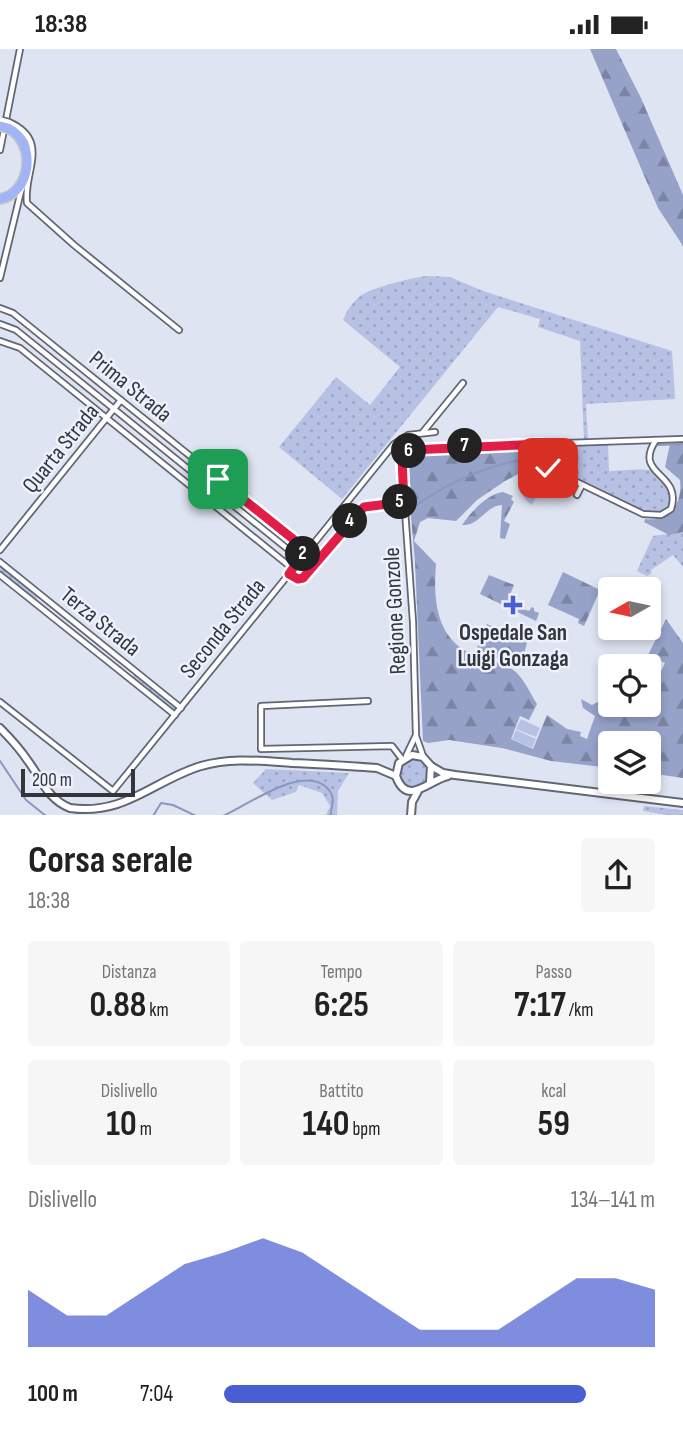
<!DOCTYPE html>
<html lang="it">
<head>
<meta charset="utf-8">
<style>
  :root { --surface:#fff; --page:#f6f6f6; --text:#222; --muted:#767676; --accent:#495ed2 }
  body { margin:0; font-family:"Sofia Sans Condensed",sans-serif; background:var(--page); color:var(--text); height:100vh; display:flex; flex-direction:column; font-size:26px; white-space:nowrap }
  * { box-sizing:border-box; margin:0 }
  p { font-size:23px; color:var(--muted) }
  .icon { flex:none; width:38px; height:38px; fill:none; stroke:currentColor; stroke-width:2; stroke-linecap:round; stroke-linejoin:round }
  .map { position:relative; height:766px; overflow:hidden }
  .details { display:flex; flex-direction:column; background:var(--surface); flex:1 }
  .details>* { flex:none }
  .needle { width:46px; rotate:261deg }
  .tools { position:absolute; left:598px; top:528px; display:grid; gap:14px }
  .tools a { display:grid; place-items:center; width:63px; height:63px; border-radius:7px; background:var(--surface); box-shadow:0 4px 10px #0003; font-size:35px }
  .scale { position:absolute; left:21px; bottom:18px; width:114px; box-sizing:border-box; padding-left:7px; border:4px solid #33353a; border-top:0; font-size:19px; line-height:24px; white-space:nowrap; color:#33353a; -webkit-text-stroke:5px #edf1fd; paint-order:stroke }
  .pin { position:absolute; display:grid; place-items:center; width:60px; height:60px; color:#fff; margin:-30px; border-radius:14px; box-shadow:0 4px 10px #0006 }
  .km { position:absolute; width:35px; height:35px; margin:-18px; border-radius:50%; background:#222; color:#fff; font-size:19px; line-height:35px; text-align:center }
  .round { display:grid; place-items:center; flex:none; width:74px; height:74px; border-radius:7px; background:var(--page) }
  .overview { display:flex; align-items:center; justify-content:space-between; height:119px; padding:0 28px }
  h1 { font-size:38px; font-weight:700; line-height:52px }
  .stats { display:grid; grid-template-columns:repeat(3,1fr); gap:10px; height:119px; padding:7px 28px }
  .stats div { display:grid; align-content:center; border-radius:7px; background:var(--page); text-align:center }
  .stats b { font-size:35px; font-weight:700 }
  .stats small { font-size:19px; font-weight:400 }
  .stats p { font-size:19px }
  .chart { height:196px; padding:14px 28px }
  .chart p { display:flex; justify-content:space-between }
  .chart svg { width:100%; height:126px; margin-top:7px; fill:var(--accent); opacity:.7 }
  ul { padding:0 28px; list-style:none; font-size:23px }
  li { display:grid; grid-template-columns:112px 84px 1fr; align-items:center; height:52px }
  li i { height:18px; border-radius:9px; background:var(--accent) }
  .status { display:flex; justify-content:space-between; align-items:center; height:49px; padding:0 35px; background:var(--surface); direction:ltr }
  .status svg { height:19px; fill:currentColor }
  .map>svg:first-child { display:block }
</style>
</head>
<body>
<div class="status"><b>18:38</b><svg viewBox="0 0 49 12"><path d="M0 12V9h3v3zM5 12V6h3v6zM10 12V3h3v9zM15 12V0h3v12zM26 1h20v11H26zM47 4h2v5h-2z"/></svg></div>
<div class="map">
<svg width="683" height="767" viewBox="0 0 683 767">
  <defs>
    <pattern id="grass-dots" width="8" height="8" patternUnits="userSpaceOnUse" patternTransform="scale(1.75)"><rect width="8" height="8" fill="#b6c1e4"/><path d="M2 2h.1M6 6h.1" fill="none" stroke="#9da6c4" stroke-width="1.8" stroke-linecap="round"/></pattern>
    <pattern id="forest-firs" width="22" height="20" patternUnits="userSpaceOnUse" patternTransform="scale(1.75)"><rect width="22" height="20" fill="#96a2c8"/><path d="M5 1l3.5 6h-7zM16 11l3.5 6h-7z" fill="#7b85a3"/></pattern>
  </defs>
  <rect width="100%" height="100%" fill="#dfe4f2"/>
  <g fill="url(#grass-dots)">
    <path d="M428,227L450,228L483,242L672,302L675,350L586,355L588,392H584L580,292L538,278L540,270L498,258L342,450L279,398L336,328L370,356L400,318L343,271C347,262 351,255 359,248C369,239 414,228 428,227Z"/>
    <path d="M608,395L609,422C631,422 671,412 675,444C673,458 661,467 646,464L553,421L547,414L548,404L557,397Z"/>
    <path d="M537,419L578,437L576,442L545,428L532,456C515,445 518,425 537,419Z"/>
    <polygon points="683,483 683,518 673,506 651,521 652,524 647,527 637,522 653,487"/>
    <polygon points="0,516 39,547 36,551 0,523"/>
    <polygon points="135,625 176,658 175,662 132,629"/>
    <circle cx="413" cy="724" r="14"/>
    <polygon points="266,720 349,724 338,742 337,766 326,766 330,757 322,744 299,736 296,743 272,751 253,734"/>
    <polygon points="644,757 683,761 683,766 666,766 643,762"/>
  </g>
  <g fill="url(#forest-firs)">
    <polygon points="590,0 616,0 641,49 683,146 683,197 658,159"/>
    <path d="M670,395H683V483L669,486L644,473L645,470C669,473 683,455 680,431L665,418Z"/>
    <path d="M539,398L538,411L535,416L505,432L477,451L456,472L428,469L420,473L414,492L436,515C433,552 436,592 476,607C487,611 502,613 512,620C523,627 530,644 537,655L529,671L520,667L511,690L533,700L547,666L567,680L581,683L580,687L587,690L595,667L583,659L581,650L592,656L603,650L611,653V656H618L640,666L645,656H649V647L665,614L648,606L666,570L683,594V729L649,724V695H611V719L551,712L502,699L449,691L428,694L423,692L415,513L406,411L411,405L420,403Z"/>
    <path d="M503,443L513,447L511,450L514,453L504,472L510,475L505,490L500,489L502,456C485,457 480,477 462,476C471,463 487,445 503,443Z"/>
    <polygon points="563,523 600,541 584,577 578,574 579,570 548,556"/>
    <polygon points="489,526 514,536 508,550 519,555 520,552 523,554 521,559 529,562 532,558 534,559 534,562 539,564 536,572 480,545"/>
    <polygon points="487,575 527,594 520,618 476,601"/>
  </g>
  <g fill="#b6c1e4">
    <polygon points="521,670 540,679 536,688 516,680"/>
    <polygon points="516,681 536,690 532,699 512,690"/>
  </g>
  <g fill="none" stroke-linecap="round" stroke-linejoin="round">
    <g stroke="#8b97bc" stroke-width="2">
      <polyline points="658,396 683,395"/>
      <path d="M411,460C448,433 489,414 535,409"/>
      <polyline points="0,712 26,751 46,767"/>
      <polyline points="153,767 161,754 173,756 196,767"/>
      <path d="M223,767C248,756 300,717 325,737C336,746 333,754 330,767"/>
    </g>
    <g stroke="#626673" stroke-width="8">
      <g id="street">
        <path d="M9,73C51,92 23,122 27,154L74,196L179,281"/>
        <polyline points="0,101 20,0"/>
        <polyline points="0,229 22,138"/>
        <polyline points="0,259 13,264 298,494 302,500"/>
        <polyline points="0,275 16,281 300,510"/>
        <polyline points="0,292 20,299 293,520"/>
        <polyline points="423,383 463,334"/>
        <path d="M554,395C545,402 542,409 548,419L643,465L661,466L671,460C683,423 632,427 656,391"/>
        <polyline points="577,446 582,436"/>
        <polyline points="0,501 121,351"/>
        <polyline points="0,513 181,659"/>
        <polyline points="289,525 298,530 303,529 364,458 404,453"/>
        <polyline points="0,526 175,666"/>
        <polyline points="368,652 261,657 261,700 392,697 402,710"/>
        <polyline points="0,653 113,742 293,520 302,508 302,500 315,493 394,395 408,386 435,383"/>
        <polyline points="406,707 415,688"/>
        <path d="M423,707L416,687L413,573L402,420C402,408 406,401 419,399L683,390"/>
      </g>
    </g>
    <g stroke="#626673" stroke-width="10">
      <g id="secondary">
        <path d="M0,679C10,689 20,700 28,712C41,729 47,750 70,759C125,767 154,731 201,717C231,708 261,712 292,714C320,715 349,717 377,719L396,727"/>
        <polyline points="431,717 443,724 455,726 683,754"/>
        <path d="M430,733L431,717L423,708L412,706L399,714L396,727C407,759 430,730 448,727"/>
        <polyline points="411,767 412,753 418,742"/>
      </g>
    </g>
    <g stroke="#c6c6c8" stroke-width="12">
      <path id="highway" d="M0,150C32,144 37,93 8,79"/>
    </g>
    <use href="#street" stroke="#fff" stroke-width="4.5"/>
    <use href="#secondary" stroke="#fff" stroke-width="6"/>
    <use href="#highway" stroke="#a1b5f6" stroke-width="9"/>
    <g stroke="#626673" stroke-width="8" stroke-linecap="butt">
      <polyline id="street-bridge" points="2,71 9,73"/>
    </g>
    <g stroke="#c6c6c8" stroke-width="12" stroke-linecap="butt">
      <polyline id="highway-bridge" points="0,77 8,79"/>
    </g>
    <use href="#street-bridge" stroke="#fff" stroke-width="4.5"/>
    <use href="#highway-bridge" stroke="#a1b5f6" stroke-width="9"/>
  </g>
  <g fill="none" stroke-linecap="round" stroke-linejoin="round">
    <g stroke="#fff" stroke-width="14">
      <polyline id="route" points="218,430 298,494 303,505 289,525 298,530 303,529 364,458 404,453 402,410 411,401 541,395 548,419"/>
    </g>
    <use href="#route" stroke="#e11d48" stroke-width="9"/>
  </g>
  <path fill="#495ed2" stroke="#edf1fd" stroke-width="2.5" d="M509.5 545.5h7v7h7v7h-7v7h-7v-7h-7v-7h7z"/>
  <g text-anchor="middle" stroke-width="5" stroke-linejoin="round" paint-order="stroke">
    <g font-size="23" fill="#33353a" stroke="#edf1fd">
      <text transform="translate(131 337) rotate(39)" y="8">Prima Strada</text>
      <text transform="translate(60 399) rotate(-51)" y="8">Quarta Strada</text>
      <text transform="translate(394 562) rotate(-93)" y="8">Regione Gonzole</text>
      <text transform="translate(101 572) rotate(39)" y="8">Terza Strada</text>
      <text transform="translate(222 579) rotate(-51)" y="8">Seconda Strada</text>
    </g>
    <g font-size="23" font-weight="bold" fill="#33353a" stroke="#edf1fd">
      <text x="513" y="591">Ospedale San<tspan x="513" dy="26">Luigi Gonzaga</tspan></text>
    </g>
  </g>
</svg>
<div class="tools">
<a><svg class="needle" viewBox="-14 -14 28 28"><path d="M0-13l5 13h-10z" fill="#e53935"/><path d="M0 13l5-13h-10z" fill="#767676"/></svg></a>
<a><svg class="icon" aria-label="locate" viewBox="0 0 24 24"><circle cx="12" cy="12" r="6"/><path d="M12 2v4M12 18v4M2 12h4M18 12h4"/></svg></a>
<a><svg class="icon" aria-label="layers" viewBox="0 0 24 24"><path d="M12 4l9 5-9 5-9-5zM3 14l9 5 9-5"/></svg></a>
</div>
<div class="scale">200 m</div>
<div class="pin" style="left:218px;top:430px;background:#1e9e55"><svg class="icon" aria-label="arrive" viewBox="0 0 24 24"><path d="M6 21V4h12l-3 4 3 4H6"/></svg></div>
<div class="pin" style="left:548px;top:419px;background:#d93025"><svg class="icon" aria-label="check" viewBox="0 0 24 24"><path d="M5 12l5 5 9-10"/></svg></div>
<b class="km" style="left:303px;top:505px">2</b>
<b class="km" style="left:350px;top:472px">4</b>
<b class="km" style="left:400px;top:453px">5</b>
<b class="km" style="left:409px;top:402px">6</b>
<b class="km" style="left:465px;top:397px">7</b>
</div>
<section class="details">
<div class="overview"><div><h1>Corsa serale</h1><p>18:38</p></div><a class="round"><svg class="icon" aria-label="share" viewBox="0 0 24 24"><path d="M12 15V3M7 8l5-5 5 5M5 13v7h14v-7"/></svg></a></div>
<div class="stats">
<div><p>Distanza</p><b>0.88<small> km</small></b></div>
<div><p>Tempo</p><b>6:25</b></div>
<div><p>Passo</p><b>7:17<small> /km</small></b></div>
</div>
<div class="stats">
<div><p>Dislivello</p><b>10<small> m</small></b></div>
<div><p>Battito</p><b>140<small> bpm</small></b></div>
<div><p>kcal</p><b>59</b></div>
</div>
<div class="chart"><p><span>Dislivello</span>134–141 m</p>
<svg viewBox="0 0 160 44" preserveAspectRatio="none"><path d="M0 44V24L10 33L20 33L30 24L40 15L50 11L60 6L70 11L80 20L90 29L100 38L110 38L120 38L130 29L140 20L150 20L160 24V44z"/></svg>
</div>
<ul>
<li><b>100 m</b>7:04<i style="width:84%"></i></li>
</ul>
</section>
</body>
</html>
